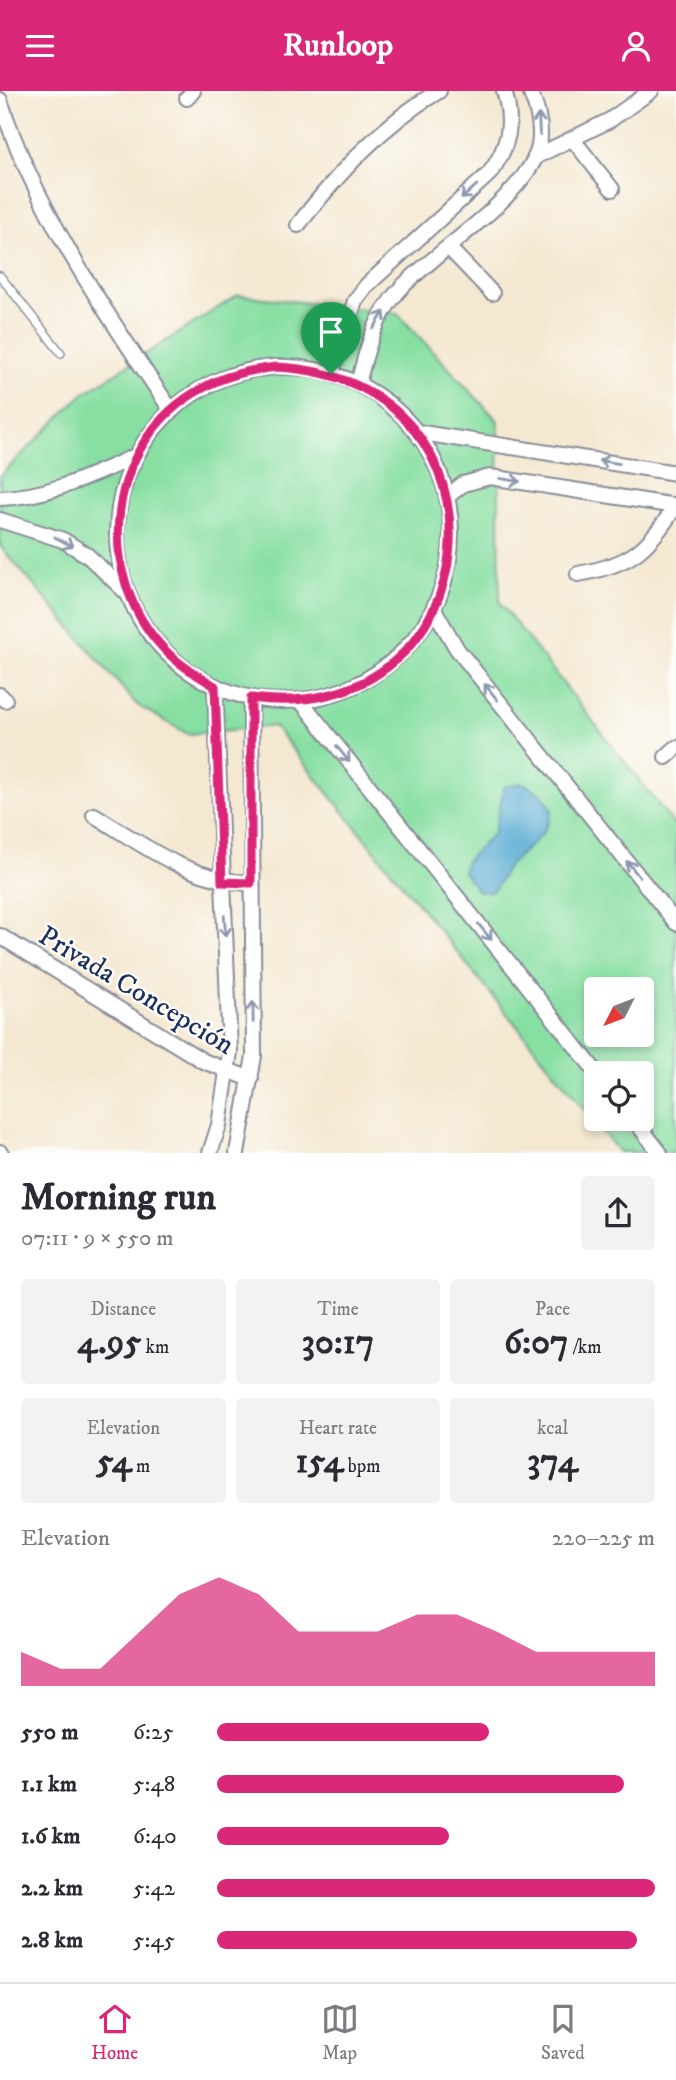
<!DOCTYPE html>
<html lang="en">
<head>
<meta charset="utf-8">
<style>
  :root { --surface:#fff; --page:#f2f2f3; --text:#2b2b33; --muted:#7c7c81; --line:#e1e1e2; --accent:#db2777 }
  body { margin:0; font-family:"IM FELL DW Pica",serif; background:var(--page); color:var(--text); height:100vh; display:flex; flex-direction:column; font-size:26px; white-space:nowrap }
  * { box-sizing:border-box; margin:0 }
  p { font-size:23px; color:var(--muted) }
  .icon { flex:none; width:38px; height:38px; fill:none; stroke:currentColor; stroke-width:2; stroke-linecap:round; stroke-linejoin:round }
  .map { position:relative; height:1062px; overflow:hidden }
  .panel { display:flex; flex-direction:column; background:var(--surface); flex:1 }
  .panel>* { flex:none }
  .needle { width:46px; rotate:228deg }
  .buttons { position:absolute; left:584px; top:886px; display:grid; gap:14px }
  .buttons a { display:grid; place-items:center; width:70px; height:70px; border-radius:7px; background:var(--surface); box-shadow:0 4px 10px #0003; font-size:35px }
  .pin { position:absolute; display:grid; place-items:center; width:60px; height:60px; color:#fff; margin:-72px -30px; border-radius:50% 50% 50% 0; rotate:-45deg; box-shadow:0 0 7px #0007 }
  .pin .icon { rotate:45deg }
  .round { display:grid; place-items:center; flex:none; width:74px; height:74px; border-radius:7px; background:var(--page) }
  .headline { display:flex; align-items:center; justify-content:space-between; height:119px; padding:0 21px }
  h1 { font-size:38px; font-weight:700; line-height:52px }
  .metrics { display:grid; grid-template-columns:repeat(3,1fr); gap:10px; height:119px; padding:7px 21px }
  .metrics div { display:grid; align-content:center; border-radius:7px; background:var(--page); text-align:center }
  .metrics b { font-size:35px; font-weight:700 }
  .metrics small { font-size:19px; font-weight:400 }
  .metrics p { font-size:19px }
  .chart { height:196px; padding:14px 21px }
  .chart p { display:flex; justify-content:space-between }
  .chart svg { width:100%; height:126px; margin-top:7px; fill:var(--accent); opacity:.7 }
  ul { padding:0 21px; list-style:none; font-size:23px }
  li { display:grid; grid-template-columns:112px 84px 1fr; align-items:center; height:52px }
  li i { height:18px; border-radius:9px; background:var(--accent) }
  header { display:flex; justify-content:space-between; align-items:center; height:91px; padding:0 21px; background:var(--accent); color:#fff; font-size:32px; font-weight:700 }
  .menu { display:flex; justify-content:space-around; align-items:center; height:98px; border-top:2px solid var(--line); background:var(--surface); font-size:19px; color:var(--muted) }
  .menu a { display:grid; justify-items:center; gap:4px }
  .menu .on { color:var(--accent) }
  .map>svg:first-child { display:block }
</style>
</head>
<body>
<header><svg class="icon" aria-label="menu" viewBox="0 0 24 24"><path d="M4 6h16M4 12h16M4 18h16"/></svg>Runloop<svg class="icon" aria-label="person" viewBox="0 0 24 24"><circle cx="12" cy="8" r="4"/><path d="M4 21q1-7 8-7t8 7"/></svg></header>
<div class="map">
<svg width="676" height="1062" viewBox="0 0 676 1062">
  <rect width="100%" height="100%" fill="#fdfcf7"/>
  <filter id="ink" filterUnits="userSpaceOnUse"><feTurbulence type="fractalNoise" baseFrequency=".0143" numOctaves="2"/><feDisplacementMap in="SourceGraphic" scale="14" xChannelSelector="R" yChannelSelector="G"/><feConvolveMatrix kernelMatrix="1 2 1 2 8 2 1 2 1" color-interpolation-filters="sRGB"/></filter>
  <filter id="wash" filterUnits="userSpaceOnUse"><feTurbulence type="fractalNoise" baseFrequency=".00686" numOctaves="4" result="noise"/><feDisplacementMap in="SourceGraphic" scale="28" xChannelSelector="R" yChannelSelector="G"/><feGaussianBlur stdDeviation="1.57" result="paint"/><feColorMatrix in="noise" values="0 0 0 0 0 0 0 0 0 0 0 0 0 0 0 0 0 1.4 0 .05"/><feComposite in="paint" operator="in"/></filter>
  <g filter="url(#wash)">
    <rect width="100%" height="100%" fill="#f4e8d1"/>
    <path fill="#87dfa2" stroke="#518780" stroke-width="2" fill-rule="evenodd" d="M238,204L397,222L498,330L500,512L676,736V1061H619L274,635L188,643L137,614L0,455V385L83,303ZM597,898H642V943H597ZM597,982H642V1027H597Z"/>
    <path fill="#59acd4" stroke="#3a6e99" stroke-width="2" d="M522,692L542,703L552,718C548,746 527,755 509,774C501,783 501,793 491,801L478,800L463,781L466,770L494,742L504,696Z"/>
  </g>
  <g filter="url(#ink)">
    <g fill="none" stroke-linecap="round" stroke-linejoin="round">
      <g stroke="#888c98" stroke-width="10">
        <polyline id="service" points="0,185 61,262"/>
      </g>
      <g stroke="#888c98" stroke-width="18">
        <g id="minor">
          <polyline points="187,7 193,0"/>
          <path d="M0,9C36,121 106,222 171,319"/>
          <polyline points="574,50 612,98"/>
          <polyline points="535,66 610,29 651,0"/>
          <path d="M298,134C338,83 382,33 439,0"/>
          <polyline points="449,157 492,202"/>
          <circle cx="284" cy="443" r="167"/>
          <path d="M331,283L355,210L367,194L489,83C509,56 514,32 504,0"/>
          <path d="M358,293C367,257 375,225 401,197C437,160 513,113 535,67C545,45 539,21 530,0"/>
          <polyline points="416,341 676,382"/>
          <polyline points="447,406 463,393 490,386 676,415"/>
          <path d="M0,407C49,406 92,384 136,365"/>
          <polyline points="0,429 63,449 87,464 129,504"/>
          <path d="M578,483C630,474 648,459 676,414"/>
          <polyline points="435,520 457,558 676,832"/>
          <polyline points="0,604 5,609"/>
          <polyline points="301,610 597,982"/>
          <polyline points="666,666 676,657"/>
          <path d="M94,724C145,755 189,790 251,792"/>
          <polyline points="0,845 203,970 251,988"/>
          <polyline points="633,1027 660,1062"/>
          <polyline points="0,1061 1,1062"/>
          <polyline points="210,1062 219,1034 230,961 215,595"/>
          <polyline points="237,1062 254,965 251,607"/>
        </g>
      </g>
      <use href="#service" stroke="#fff" stroke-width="7"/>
      <use href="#minor" stroke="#fff" stroke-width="14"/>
    </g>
    <defs><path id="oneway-shaft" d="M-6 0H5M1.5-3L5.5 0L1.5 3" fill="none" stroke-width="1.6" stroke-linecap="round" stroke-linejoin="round" transform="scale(1.75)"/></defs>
    <g stroke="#8d97ae">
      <use href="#oneway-shaft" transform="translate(539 33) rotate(-93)"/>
      <use href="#oneway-shaft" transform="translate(469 101) rotate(138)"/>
      <use href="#oneway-shaft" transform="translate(379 229) rotate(-58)"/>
      <use href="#oneway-shaft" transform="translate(609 371) rotate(-171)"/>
      <use href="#oneway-shaft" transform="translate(510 389) rotate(9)"/>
      <use href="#oneway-shaft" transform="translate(64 451) rotate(28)"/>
      <use href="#oneway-shaft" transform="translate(491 601) rotate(-129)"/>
      <use href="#oneway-shaft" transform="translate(343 663) rotate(51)"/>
      <use href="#oneway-shaft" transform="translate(633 778) rotate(-129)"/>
      <use href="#oneway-shaft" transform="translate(225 835) rotate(86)"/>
      <use href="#oneway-shaft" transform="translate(485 841) rotate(51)"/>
      <use href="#oneway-shaft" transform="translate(253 921) rotate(-91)"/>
    </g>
  </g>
  <g fill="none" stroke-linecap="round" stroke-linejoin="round" filter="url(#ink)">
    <g stroke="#fff" stroke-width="14">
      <path id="route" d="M277,276C526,287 497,640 251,607V792L222,791L215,595C197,584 179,574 164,558C91,482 107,349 201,298C225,284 250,279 277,276Z"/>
    </g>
    <use href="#route" stroke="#db2777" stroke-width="9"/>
  </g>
  <g text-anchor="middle" stroke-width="5" stroke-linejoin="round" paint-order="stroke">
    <g font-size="28" fill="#1b2f5e" stroke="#fdfcf7">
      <text transform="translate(137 898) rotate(31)" y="10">Privada Concepción</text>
    </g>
  </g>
</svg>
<div class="buttons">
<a><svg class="needle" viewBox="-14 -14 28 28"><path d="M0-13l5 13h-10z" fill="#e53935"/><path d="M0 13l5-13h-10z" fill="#7c7c81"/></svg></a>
<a><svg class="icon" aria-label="locate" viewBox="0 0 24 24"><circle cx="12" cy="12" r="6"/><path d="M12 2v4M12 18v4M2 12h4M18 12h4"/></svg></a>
</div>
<div class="pin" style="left:331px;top:283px;background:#1e9e55"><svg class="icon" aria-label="arrive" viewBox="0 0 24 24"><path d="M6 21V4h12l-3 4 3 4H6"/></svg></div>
</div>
<section class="panel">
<div class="headline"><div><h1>Morning run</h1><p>07:11 · 9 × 550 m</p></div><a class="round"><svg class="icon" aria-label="share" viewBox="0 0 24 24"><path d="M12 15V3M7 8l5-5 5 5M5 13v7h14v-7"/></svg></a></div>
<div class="metrics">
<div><p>Distance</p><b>4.95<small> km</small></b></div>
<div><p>Time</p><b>30:17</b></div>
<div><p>Pace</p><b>6:07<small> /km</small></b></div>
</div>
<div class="metrics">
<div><p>Elevation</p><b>54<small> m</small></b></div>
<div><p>Heart rate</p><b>154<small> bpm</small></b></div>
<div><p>kcal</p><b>374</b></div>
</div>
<div class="chart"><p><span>Elevation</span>220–225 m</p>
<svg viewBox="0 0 160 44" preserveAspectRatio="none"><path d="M0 44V32L10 38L20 38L30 25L40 12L50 6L60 12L70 25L80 25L90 25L100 19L110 19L120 25L130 32L140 32L150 32L160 32V44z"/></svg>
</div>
<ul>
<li><b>550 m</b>6:25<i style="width:62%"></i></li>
<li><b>1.1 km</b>5:48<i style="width:93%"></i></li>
<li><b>1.6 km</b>6:40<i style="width:53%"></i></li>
<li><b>2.2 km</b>5:42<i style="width:100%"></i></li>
<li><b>2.8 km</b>5:45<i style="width:96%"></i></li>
</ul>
</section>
<nav class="menu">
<a class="on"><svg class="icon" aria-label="home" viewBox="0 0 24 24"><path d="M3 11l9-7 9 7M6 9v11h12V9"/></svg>Home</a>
<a><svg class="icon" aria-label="map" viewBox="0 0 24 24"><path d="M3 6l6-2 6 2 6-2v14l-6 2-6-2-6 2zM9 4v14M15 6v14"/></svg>Map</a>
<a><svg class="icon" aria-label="saved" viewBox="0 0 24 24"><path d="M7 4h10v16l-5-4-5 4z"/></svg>Saved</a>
</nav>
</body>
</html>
